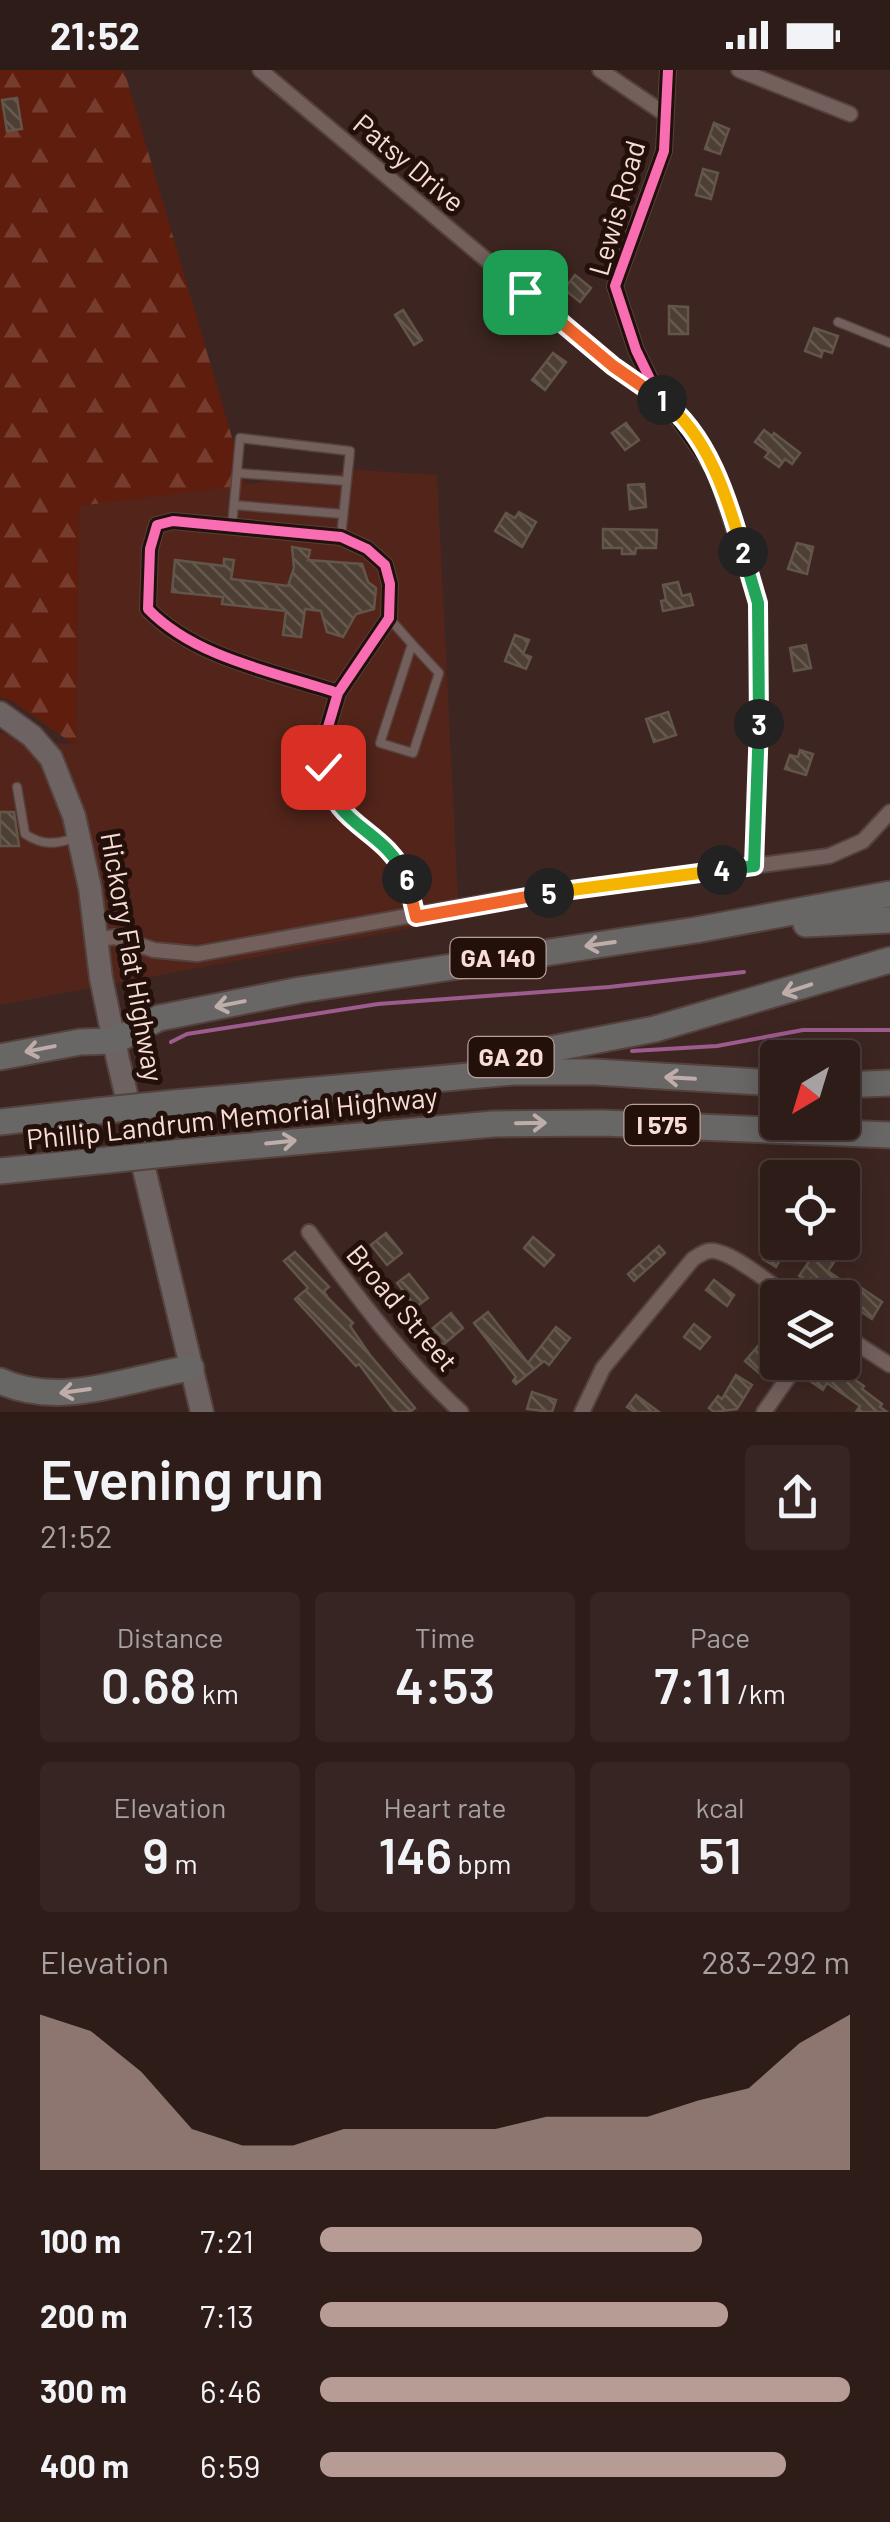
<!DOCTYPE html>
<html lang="en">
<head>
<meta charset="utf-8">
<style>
  :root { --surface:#2e1c19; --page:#362522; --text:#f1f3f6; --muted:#a7a1a2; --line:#493a38; --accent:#b79c96 }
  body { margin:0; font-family:Barlow,sans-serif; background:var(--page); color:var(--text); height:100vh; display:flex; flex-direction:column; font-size:38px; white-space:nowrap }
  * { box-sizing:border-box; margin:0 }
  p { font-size:32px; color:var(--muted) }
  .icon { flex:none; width:55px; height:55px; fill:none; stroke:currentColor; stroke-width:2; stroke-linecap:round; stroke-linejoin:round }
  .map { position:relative; height:1342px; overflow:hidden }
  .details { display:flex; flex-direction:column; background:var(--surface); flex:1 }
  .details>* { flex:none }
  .needle { width:65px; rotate:218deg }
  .fabs { position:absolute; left:760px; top:970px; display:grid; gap:20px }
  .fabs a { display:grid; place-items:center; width:100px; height:100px; border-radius:10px; background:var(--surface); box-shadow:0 5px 25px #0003,0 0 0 2px var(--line); font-size:50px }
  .pin { position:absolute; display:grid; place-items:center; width:85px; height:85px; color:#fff; margin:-42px; border-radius:20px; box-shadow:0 5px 15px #0006 }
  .km { position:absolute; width:50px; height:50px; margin:-25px; border-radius:50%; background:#222; color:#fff; font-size:28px; line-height:50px; text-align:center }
  .round { display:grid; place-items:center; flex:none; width:105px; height:105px; border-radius:10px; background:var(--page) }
  .summary { display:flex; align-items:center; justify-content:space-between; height:170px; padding:0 40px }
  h1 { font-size:55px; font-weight:600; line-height:75px }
  .figures { display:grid; grid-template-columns:repeat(3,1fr); gap:15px; height:170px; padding:10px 40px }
  .figures div { display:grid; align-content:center; border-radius:10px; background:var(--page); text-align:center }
  .figures b { font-size:50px; font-weight:600 }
  .figures small { font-size:28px; font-weight:400 }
  .figures p { font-size:28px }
  .chart { height:280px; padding:20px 40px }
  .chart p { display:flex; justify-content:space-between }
  .chart svg { width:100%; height:180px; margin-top:10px; fill:var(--accent); opacity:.7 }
  ul { padding:0 40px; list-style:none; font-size:32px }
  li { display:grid; grid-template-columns:160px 120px 1fr; align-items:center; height:75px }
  li i { height:25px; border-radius:12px; background:var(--accent) }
  .status { display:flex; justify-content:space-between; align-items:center; height:70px; padding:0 50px; background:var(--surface); direction:ltr }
  .status svg { height:28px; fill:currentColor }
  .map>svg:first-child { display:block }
</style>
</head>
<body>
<div class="status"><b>21:52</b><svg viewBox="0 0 49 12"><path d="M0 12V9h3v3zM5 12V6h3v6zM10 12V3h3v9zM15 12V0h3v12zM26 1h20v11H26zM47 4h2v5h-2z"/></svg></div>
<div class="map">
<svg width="890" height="1342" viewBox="0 0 890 1342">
  <defs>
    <pattern id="forest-firs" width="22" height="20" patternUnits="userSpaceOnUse" patternTransform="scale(2.5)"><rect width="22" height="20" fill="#5e1d0d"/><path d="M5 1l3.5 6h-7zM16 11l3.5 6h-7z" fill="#763d2f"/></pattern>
    <pattern id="building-back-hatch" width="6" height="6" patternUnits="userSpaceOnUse" patternTransform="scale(2.5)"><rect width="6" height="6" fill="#4d3f34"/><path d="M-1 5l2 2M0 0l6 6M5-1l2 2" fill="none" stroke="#675a50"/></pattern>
  </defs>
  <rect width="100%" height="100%" fill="#3d2621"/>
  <polygon fill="#53251a" points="357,400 437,405 459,849 0,935 0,662 20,670 76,675 79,436"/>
  <polygon fill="url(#forest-firs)" points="0,0 124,0 246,415 79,436 76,676 12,631 0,627"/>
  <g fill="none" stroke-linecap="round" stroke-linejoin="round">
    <g stroke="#9d5b8e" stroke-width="4">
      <polyline points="171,972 187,964 378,934 609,917 744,902"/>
      <polyline points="632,981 717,976 803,960 890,960"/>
    </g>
  </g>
  <g fill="url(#building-back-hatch)" stroke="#62564a" stroke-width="2.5">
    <polygon points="17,28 22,59 7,61 2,30"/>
    <polygon points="714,53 729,59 720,84 705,79"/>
    <polygon points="703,99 718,103 711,129 696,125"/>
    <polygon points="575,205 591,218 580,232 564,219"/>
    <polygon points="669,236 688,237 688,264 669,264"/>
    <polygon points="403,240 422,270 414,275 395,245"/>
    <polygon points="814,258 838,266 832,283 823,280 821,287 805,281"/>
    <polygon points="553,283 566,292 545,320 532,310"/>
    <polygon points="626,353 639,370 625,380 612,363"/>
    <polygon points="764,360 772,366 774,363 800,383 792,394 785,389 779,397 765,387 769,382 755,372"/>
    <polygon points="644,414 646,437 630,439 628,415"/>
    <polygon points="519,442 536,452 522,477 495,461 506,443 515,448"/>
    <polygon points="603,459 657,460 656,478 636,478 635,484 622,484 622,478 603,478"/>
    <polygon points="797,473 813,477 807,504 788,499"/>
    <polygon points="292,477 310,480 308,490 362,494 368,512 376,518 374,539 356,544 343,567 327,562 321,541 305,539 301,567 283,565 286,541 222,534 223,527 172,522 175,490 224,496 224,489 234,490 231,509 288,516 294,498"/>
    <polygon points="678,512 682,526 690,524 693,535 663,541 661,531 666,530 663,515"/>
    <polygon points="515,565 529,570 523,584 531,587 526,599 505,591"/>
    <polygon points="806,575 811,598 794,601 790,578"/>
    <polygon points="668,642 676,665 654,672 646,649"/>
    <polygon points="800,680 813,684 806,705 785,699 790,685 798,687"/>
    <polygon points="0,742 14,742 19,776 0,776"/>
    <polygon points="386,1163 402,1183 387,1195 371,1175"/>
    <polygon points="533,1167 554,1185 544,1196 524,1178"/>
    <polygon points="773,1172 790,1172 776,1197 763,1189"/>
    <polygon points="659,1176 665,1183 634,1211 628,1204"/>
    <polygon points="817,1180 834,1192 828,1201 845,1213 848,1209 882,1232 872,1249 819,1213 811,1208 808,1212 799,1206"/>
    <polygon points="295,1182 329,1217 324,1221 328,1228 353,1253 350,1256 370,1285 415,1338 410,1342 395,1342 359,1294 356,1296 295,1229 308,1218 284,1191"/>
    <polygon points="409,1204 428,1228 416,1237 397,1213"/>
    <polygon points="714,1210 734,1225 727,1236 706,1220"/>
    <polygon points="488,1242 528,1293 556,1257 570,1268 549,1295 544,1291 516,1314 513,1311 516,1307 474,1253"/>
    <polygon points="451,1243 463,1258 438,1279 426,1264"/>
    <polygon points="694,1254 710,1267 700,1279 684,1267"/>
    <polygon points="758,1276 772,1288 759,1303 745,1291"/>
    <polygon points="823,1292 828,1292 864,1316 862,1319 882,1334 880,1337 887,1342 856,1342 860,1336 827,1313 823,1320 810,1311"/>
    <polygon points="736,1305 752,1315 737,1339 714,1342 709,1338 718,1326 722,1329"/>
    <polygon points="532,1322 556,1330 552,1342 527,1339"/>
    <polygon points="636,1325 659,1342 634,1342 627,1337"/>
  </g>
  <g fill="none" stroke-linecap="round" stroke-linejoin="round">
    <g stroke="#55413d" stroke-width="11">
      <g id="service">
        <polyline points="838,252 890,273"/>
        <polyline points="237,403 346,411"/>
        <polyline points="234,435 343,444"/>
        <polyline points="232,456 240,368 350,381 341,467"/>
        <polyline points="389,548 412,574 380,673 413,683 439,603 412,574"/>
        <path d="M17,717L25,764C43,776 56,774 75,768"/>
      </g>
    </g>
    <g stroke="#55413d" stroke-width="18">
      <g id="minor">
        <polyline points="260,0 613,296 659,329"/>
        <polyline points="600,0 665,44"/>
        <polyline points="668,0 664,81 615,216 636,280 650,309 716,402 757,533 760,652 754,796"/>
        <polyline points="739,0 850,44"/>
        <path d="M338,623C275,602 195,588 148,539L150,479L157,455L173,451L341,467L367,479L385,495L390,514L389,548L338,623L325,667L323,697L334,733L380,771L403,799L410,816L416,847"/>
        <polyline points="99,869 115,867 154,880 197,884 503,829 829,786 863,771 890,742"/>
        <path d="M309,1162C356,1225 403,1289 461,1342"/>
        <polyline points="842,1264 890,1295"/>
        <path d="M582,1342L603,1298L693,1189C698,1186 703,1182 709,1181C728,1178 774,1216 790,1228"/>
        <polyline points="764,1342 799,1292"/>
      </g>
    </g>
    <g stroke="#55413d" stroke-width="26">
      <polyline id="primary" points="0,643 32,666 51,688 74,746 90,818 101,908 118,990 202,1342"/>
    </g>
    <g stroke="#55413d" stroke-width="29">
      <g id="motorway">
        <polyline points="806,854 890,850"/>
        <polyline points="0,987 80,972 115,971 159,948 300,920 696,860 890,824"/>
        <polyline points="494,990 655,959 890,890"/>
        <polyline points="842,1015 890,1013"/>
        <polyline points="174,1033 512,1002 595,1002 778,1013"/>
        <polyline points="0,1052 97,1041"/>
        <polyline points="184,1082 493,1054 603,1053 890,1065"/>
        <polyline points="0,1101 108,1090"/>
        <path d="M0,1311C61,1339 129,1308 191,1298"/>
      </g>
    </g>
    <use href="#service" stroke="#73605c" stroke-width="8"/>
    <use href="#minor" stroke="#73605c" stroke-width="14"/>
    <use href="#primary" stroke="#6d6362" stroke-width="22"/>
    <use href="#motorway" stroke="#686766" stroke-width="25"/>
    <g stroke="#55413d" stroke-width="29" stroke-linecap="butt">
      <g id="motorway-bridge">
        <polyline points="97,1041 174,1033"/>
        <polyline points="108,1090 184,1082"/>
      </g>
    </g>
    <use href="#motorway-bridge" stroke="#686766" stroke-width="25"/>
    <g stroke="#23100b" stroke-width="16">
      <g id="cycleway">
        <polyline points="668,0 664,81 615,216 636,280 650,309 716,402 757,533 760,652 754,796"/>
        <path d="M338,623C275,602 195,588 148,539L150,479L157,455L173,451L341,467L367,479L385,495L390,514L389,548L338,623L325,667L323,697L334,733L380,771L403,799L410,816L416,847"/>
      </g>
    </g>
    <use href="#cycleway" stroke="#f96db3" stroke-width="10"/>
  </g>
  <defs><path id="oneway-shaft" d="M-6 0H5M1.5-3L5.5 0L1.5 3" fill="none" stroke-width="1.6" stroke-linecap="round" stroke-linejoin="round" transform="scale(2.5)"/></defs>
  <g stroke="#bfada9">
    <use href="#oneway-shaft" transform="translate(600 874) rotate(172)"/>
    <use href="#oneway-shaft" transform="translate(797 919) rotate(162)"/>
    <use href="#oneway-shaft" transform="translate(230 934) rotate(169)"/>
    <use href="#oneway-shaft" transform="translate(40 979) rotate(169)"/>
    <use href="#oneway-shaft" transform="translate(680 1008) rotate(-177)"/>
    <use href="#oneway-shaft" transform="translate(531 1053) rotate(-1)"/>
    <use href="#oneway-shaft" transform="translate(281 1072) rotate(-6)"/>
    <use href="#oneway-shaft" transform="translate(75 1321) rotate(172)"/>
  </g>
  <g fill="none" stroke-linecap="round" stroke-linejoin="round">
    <g stroke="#fff" stroke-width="20">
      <polyline id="split-1" points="525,222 613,296 662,330"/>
    </g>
    <g stroke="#fff" stroke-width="20">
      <path id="split-2" d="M662,330C708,364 728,429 743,482"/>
    </g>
    <g stroke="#fff" stroke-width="20">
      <polyline id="split-3" points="743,482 758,533 759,654"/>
    </g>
    <g stroke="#fff" stroke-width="20">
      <polyline id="split-4" points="722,800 754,796 759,654"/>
    </g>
    <g stroke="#fff" stroke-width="20">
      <polyline id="split-5" points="549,823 722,800"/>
    </g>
    <g stroke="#fff" stroke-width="20">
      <polyline id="split-6" points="407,809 416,847 549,823"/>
    </g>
    <g stroke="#fff" stroke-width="20">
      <path id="split-7" d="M323,697C335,761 383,755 407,809"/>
    </g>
    <use href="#split-1" stroke="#f0652b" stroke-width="12"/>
    <use href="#split-2" stroke="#f5b400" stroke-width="12"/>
    <use href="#split-3" stroke="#22a559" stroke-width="12"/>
    <use href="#split-4" stroke="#22a559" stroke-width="12"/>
    <use href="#split-5" stroke="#f5b400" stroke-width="12"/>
    <use href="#split-6" stroke="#f0652b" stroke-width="12"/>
    <use href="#split-7" stroke="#22a559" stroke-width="12"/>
  </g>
  <g text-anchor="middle" stroke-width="10" stroke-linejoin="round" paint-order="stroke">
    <g fill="#23100b" stroke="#b99f98" stroke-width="2.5">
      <rect x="450.5" y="868" width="95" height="40" rx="8"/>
      <rect x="468.5" y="967" width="85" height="40" rx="8"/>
      <rect x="624.5" y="1035" width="75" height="40" rx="8"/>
    </g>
    <g font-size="25" font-weight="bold" fill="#f9dcd5">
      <text x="498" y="897">GA 140</text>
      <text x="511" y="996">GA 20</text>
      <text x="662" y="1064">I 575</text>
    </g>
    <g font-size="28" fill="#f9dcd5" stroke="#23100b">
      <text transform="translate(409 93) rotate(40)" y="10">Patsy Drive</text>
      <text transform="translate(617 138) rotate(-74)" y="10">Lewis Road</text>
      <text transform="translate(132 887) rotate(80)" y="10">Hickory Flat Highway</text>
      <text transform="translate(232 1048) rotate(-6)" y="10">Phillip Landrum Memorial Highway</text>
      <text transform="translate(402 1238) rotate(50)" y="10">Broad Street</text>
    </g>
  </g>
</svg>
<div class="fabs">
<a><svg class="needle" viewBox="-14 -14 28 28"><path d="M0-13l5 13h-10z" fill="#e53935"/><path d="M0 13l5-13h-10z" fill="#a7a1a2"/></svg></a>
<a><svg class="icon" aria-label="locate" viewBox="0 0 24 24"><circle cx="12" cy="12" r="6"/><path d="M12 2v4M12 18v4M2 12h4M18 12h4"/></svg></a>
<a><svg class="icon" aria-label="layers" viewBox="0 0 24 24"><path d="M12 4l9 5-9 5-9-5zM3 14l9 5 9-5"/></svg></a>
</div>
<div class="pin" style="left:525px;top:222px;background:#1e9e55"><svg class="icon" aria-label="arrive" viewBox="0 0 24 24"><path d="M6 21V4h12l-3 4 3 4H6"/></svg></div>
<div class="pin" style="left:323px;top:697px;background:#d93025"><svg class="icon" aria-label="check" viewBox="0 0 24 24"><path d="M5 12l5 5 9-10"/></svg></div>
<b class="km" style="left:662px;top:330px">1</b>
<b class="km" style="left:743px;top:482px">2</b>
<b class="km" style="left:759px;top:654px">3</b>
<b class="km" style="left:722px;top:800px">4</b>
<b class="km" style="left:549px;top:823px">5</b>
<b class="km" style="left:407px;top:809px">6</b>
</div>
<section class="details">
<div class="summary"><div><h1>Evening run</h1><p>21:52</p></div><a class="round"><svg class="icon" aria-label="share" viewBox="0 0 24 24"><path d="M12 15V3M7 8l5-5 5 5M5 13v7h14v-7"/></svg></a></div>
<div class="figures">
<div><p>Distance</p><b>0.68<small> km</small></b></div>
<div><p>Time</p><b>4:53</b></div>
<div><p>Pace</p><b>7:11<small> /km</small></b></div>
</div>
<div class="figures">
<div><p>Elevation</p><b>9<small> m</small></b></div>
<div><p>Heart rate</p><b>146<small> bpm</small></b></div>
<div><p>kcal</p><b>51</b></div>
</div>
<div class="chart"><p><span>Elevation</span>283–292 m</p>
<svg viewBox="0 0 160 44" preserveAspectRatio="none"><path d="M0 44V6L10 10L20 20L30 34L40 38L50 38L60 34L70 34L80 34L90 34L100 31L110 31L120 31L130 27L140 24L150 13L160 6V44z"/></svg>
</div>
<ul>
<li><b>100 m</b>7:21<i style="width:72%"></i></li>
<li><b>200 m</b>7:13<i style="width:77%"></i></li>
<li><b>300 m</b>6:46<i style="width:100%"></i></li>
<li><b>400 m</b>6:59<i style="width:88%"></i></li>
</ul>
</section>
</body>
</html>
